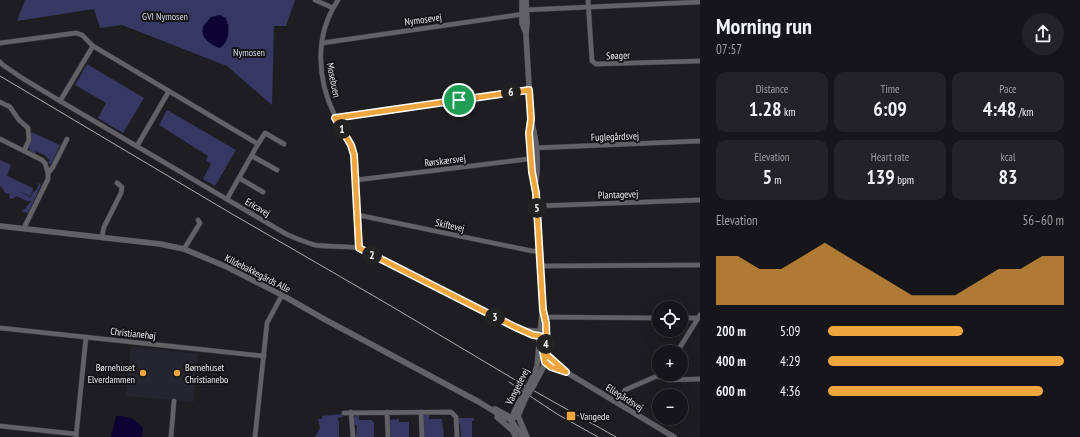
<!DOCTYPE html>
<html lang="en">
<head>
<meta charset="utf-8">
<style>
  :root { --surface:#16161a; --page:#232327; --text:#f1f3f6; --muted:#9e9fa2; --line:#353539; --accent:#f0a63f }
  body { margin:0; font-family:"PT Sans Narrow",sans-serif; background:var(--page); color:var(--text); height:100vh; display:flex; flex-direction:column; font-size:15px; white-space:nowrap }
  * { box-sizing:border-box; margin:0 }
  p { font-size:13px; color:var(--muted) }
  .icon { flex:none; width:22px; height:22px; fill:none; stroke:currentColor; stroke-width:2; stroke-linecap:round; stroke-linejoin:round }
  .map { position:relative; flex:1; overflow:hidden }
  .drawer { display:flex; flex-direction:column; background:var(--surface); width:380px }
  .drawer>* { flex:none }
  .tools { position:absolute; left:652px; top:301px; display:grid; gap:8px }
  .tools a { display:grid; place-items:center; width:36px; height:36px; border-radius:50%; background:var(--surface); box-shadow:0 4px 16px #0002,0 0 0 1px var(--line); font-size:20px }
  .pin { position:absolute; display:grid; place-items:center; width:34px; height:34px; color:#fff; margin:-17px; border:2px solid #fff; border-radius:50%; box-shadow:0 1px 4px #0007 }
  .km { position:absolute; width:20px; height:20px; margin:-10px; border-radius:50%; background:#222; color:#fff; font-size:11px; line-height:20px; text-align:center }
  .round { display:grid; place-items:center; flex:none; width:42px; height:42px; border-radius:21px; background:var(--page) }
  .head { display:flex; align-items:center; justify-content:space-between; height:68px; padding:0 16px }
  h1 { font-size:22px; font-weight:700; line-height:30px }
  .metrics { display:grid; grid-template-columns:repeat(3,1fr); gap:6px; height:68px; padding:4px 16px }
  .metrics div { display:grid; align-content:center; border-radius:10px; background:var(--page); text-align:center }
  .metrics b { font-size:20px; font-weight:700 }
  .metrics small { font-size:11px; font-weight:400 }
  .metrics p { font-size:11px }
  .chart { height:112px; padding:8px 16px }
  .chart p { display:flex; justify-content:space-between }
  .chart svg { width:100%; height:72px; margin-top:4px; fill:var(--accent); opacity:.7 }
  ul { padding:0 16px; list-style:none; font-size:13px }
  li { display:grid; grid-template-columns:64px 48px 1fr; align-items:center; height:30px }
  li i { height:10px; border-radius:5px; background:var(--accent) }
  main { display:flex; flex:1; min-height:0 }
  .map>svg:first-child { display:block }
</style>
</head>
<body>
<main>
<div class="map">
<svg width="700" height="437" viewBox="0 0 700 437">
  <rect width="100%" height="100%" fill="#1e1e22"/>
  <polygon fill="#24252f" points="131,347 198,354 193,402 126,396"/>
  <g fill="#363762" fill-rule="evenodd">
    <path d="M25,0H295L286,26H274L272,105L227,66L122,25L100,28L94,9L17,21ZM211,17L229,25L220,48L203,27Z"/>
    <polygon points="87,64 144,98 123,133 98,118 106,103 75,85"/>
    <polygon points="167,110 236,150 215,186 203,179 211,164 206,160 208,156 159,125"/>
    <polygon points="31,132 60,145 51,164 50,164 48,162 50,160 44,155 36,151 35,154 29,151 30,148 27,147 30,143"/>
    <polygon points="0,160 11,165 7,176 33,188 31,196 17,191 31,197 33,192 36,190 39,185 37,184 38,183 41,185 28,213 21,211 25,209 31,201 27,201 16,196 12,199 9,198 10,194 5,193 1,186 0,188"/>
    <polygon points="342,414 343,417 338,418 338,421 339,421 339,437 315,437 320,428 318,419 322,419 322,416"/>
    <polygon points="355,414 359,414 359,420 372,420 374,423 374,437 356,437 357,425 354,425 354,417 355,417"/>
    <polygon points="425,414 429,414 429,419 442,419 444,437 423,437 423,417"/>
    <polygon points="458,418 474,418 474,421 472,421 472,437 461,437 460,424 458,424"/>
    <polygon points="399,419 399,422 409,422 409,437 389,437 388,420"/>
  </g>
  <g fill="#0c0332">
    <path d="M220,15L226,18C230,29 230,41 220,48C212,45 200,39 203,27C204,24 209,20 211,17Z"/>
    <path d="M116,416C129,416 134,418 143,428L142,437H111Z"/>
  </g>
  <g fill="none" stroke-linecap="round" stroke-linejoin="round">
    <g stroke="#3a3a3e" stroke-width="5.5">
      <g id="minor">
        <polyline points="315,0 333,8"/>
        <path d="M338,0C314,36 317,79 335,116C341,130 349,141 354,155L359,248"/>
        <polyline points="588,0 592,61 596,64 700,61"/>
        <polyline points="524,10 700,2"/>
        <polyline points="0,43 76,33 82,35 93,46 258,144 227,199"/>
        <polyline points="322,43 524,14"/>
        <path d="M0,62L3,65L22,78L60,101L286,234C295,238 304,242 315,245C329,247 345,246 359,248L515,327C526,332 535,338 546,333"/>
        <polyline points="60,101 93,46"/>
        <polyline points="0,102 10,107 19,120 28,128 29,140 24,151"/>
        <polyline points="335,118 529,90"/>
        <polyline points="0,139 42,160 45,163 48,173"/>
        <polyline points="258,144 265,133 284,144"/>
        <polyline points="137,146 169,91"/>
        <polyline points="534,148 700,141"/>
        <polyline points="252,156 277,170"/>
        <polyline points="239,178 263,192"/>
        <polyline points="356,180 536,158"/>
        <polyline points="537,206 700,200"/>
        <polyline points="358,215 532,251 539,251"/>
        <polyline points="24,228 48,179 48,173 53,167 67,139"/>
        <polyline points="102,237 104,227 121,193 122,187 117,183"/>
        <polyline points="184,249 200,223 198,220"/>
        <polyline points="540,266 700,265"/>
        <polyline points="542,317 659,318"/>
        <polyline points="681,318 699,318"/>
        <polyline points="0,328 264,356"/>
        <polyline points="525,330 540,331 544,332"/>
        <polyline points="677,352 700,315"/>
        <polyline points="657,376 669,380 700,379"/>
        <polyline points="618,403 625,390 657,376 659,374"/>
        <polyline points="351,412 353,437"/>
        <polyline points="387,412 388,437"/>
        <polyline points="421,412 422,437"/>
        <polyline points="344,413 451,412 456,417 457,437"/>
        <polyline points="0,426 76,434"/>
        <polyline points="76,437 86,337"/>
        <polyline points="171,437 174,401"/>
        <polyline points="255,437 267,323 282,295"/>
      </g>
    </g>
    <g stroke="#3a3a3e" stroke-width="6">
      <g id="tertiary">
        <polyline points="522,0 522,23 525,31"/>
        <path d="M526,0L527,22L526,35L531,119C536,138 539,161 536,181"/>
        <path d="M531,119L529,133L532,172L536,193L543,310C546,323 549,342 547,355C546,366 538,376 534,385"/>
        <polyline points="0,226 160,244 184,249 227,267 282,295 324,319 479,402 505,418 511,419 518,416"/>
        <path d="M540,339C544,363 541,364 566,372L674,437"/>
        <polyline points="547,355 565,370"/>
        <polyline points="530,383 537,367 542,313"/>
        <polyline points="526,397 518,416 527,437"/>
        <polyline points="495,409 508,416 523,437"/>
        <polyline points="497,417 512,430"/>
        <path d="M516,437C506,422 515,410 523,395"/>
      </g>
    </g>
    <use href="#minor" stroke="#616166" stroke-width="4.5"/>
    <use href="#tertiary" stroke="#616166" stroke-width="5.5"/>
    <g stroke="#acacaf" stroke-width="1">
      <polyline points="0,76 227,211 391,306 522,384 616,437"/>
      <polyline points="509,382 557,414 598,437"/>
    </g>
    <g stroke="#3a3a3e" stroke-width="6" stroke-linecap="butt">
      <g id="tertiary-bridge">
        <polyline points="523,395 530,383"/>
        <polyline points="526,397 534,385"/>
      </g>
    </g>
    <use href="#tertiary-bridge" stroke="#616166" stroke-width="5.5"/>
  </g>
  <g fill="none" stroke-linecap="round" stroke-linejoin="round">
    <g stroke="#fff" stroke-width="8">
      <polygon id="route" points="529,90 531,119 529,133 532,172 536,193 543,310 546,323 547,355 566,372 551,367 545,362 540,336 533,335 515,327 359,248 354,155 351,145 335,118"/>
    </g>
    <use href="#route" stroke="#f0a63f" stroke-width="5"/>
  </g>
  <g fill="#f0a63f" stroke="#151519" stroke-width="1.5">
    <circle cx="143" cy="373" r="4"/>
    <circle cx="177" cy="373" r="4"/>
    <rect x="566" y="411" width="10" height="10" rx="2"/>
  </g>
  <g text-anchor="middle" stroke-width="4" stroke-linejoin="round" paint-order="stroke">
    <g font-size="10" fill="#d8daee" stroke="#151519">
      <text x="165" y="20">GVI Nymosen</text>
      <text x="249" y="56">Nymosen</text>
    </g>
    <g font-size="10" fill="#eaebed" stroke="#151519">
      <text transform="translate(423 19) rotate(-8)" y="4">Nymosevej</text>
      <text transform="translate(618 55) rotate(-2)" y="4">Søager</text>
      <text transform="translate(334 80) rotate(78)" y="4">Mosebuen</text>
      <text transform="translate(615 136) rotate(-2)" y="4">Fuglegårdsvej</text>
      <text transform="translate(445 160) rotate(-7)" y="4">Rørskærsvej</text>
      <text transform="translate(618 194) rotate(-2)" y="4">Plantagevej</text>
      <text transform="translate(258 207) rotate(30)" y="4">Ericavej</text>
      <text transform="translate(450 225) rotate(12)" y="4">Skiftevej</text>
      <text transform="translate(258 273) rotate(27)" y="4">Kildebakkegårds Alle</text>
      <text transform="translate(133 333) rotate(6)" y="4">Christianehøj</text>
      <text transform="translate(517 386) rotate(-63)" y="4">Vangedevej</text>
      <text transform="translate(625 397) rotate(32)" y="4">Ellegårdsvej</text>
    </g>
    <g font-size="10" fill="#eaebed" stroke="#151519" text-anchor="start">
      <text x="135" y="371" text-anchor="end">Børnehuset<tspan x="135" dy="12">Elverdammen</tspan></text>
      <text x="185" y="371">Børnehuset<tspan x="185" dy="12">Christianebo</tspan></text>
      <text x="580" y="420">Vangede</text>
    </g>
  </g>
</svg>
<div class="tools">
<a><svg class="icon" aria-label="locate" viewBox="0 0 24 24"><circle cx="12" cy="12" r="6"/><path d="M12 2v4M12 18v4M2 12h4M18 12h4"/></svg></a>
<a>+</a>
<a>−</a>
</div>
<div class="pin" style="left:459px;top:100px;background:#1e9e55"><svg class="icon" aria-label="arrive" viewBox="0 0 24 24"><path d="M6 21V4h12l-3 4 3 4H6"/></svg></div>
<b class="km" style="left:342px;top:129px">1</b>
<b class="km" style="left:372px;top:255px">2</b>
<b class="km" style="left:495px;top:317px">3</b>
<b class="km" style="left:546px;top:344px">4</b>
<b class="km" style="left:537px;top:208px">5</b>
<b class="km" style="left:511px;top:92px">6</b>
</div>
<section class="drawer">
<div class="head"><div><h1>Morning run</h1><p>07:57</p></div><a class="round"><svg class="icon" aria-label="share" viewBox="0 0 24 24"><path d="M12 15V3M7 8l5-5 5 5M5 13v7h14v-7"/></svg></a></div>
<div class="metrics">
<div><p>Distance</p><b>1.28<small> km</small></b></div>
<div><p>Time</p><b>6:09</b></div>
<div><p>Pace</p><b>4:48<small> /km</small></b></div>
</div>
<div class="metrics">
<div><p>Elevation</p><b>5<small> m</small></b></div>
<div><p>Heart rate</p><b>139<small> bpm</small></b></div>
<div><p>kcal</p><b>83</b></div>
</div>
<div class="chart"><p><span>Elevation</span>56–60 m</p>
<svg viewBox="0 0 160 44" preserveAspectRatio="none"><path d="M0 44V14L10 14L20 22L30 22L40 14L50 6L60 14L70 22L80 30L90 38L100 38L110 38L120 30L130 22L140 22L150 14L160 14V44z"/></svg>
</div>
<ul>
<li><b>200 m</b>5:09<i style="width:57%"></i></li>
<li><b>400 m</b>4:29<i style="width:100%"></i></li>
<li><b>600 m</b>4:36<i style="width:91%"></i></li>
</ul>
</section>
</main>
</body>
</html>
